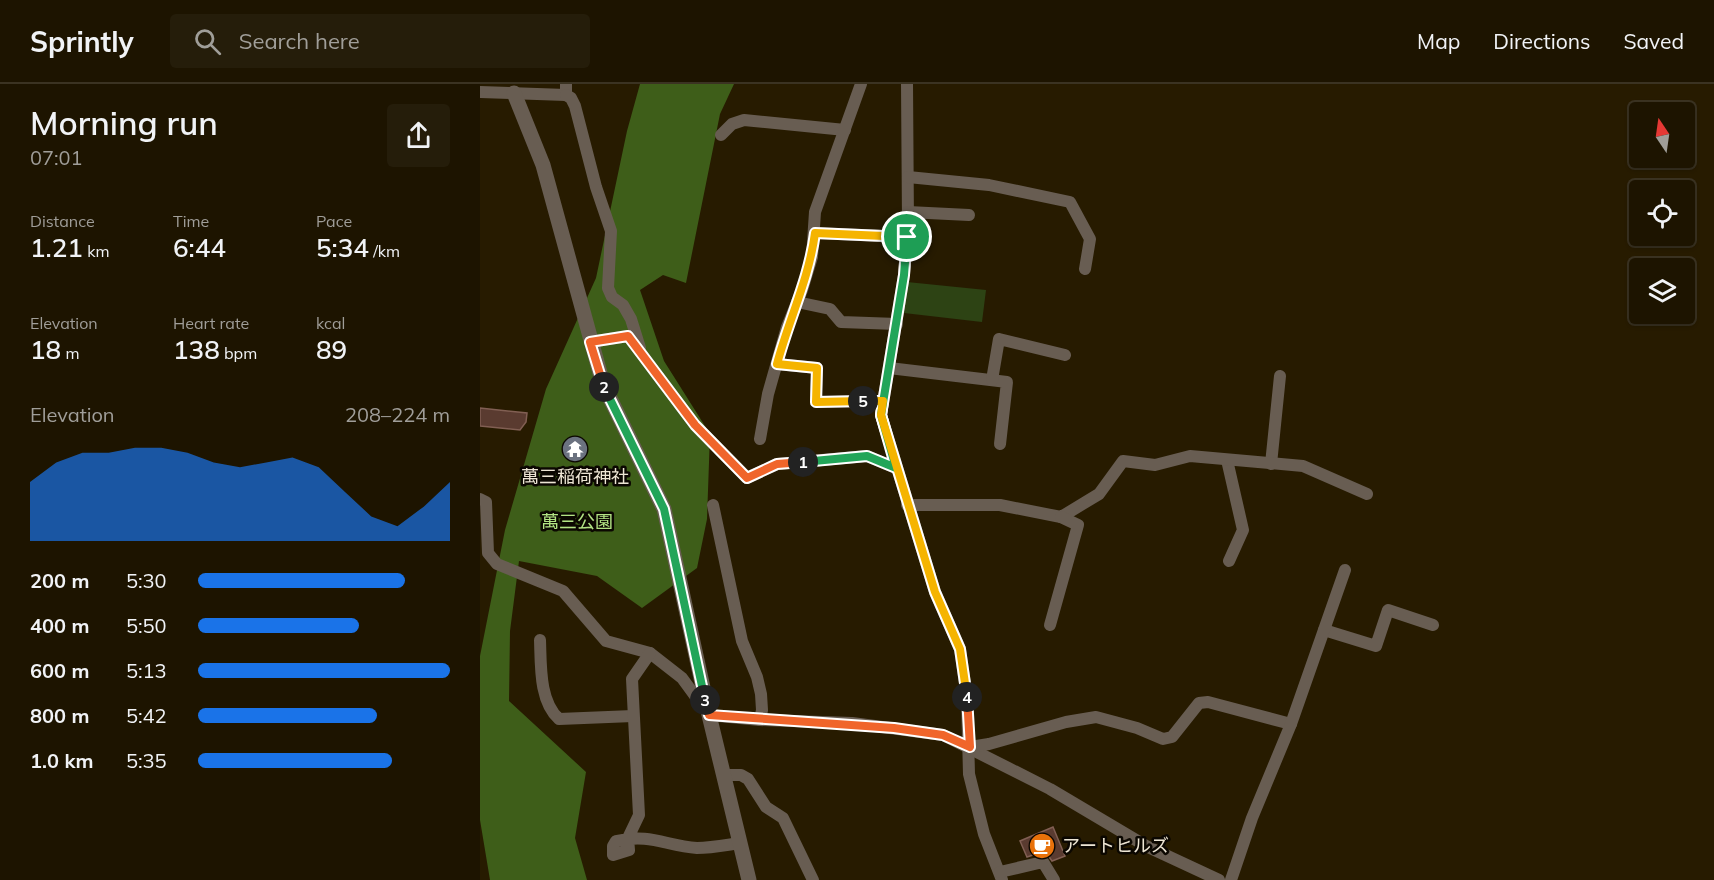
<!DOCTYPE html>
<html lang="en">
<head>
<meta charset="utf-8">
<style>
  :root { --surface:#1d1400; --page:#251d0a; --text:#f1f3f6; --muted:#a09e99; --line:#3b3322; --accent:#1a73e8 }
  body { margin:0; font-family:Mulish,"Noto Sans JP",sans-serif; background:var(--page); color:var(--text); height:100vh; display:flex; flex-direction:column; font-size:22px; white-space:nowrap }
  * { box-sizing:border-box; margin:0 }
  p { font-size:20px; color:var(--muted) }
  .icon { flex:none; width:33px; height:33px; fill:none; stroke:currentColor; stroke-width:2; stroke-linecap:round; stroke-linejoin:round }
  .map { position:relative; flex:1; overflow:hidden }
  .side { display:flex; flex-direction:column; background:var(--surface); width:480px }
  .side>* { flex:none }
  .needle { width:39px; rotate:347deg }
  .tools { position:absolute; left:1149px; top:18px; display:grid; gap:12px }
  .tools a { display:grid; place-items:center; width:66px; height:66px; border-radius:6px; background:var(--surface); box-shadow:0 2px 4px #0004,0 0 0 2px var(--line); font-size:30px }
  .pin { position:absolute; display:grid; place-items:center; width:51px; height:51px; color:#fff; margin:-26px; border:3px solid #fff; border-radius:50%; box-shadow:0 2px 6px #0007 }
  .km { position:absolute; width:30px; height:30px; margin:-15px; border-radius:50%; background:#222; color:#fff; font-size:16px; line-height:30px; text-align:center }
  .round { display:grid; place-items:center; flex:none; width:63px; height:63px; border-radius:6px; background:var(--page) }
  .head { display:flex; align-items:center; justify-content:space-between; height:102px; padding:0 30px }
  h1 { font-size:33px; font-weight:600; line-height:45px }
  .metrics { display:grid; grid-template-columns:repeat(3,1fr); gap:9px; height:102px; padding:6px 30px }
  .metrics div { display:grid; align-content:center }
  .metrics b { font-size:26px; font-weight:600 }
  .metrics small { font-size:16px; font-weight:400 }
  .metrics p { font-size:16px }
  .chart { height:168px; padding:12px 30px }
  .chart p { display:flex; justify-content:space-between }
  .chart svg { width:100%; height:108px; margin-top:6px; fill:var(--accent); opacity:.7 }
  ul { padding:0 30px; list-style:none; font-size:20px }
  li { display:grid; grid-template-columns:96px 72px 1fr; align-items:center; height:45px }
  li i { height:15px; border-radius:8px; background:var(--accent) }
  header { display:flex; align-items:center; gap:36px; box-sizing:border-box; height:84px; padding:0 30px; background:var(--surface); border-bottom:2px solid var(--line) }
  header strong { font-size:28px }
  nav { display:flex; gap:33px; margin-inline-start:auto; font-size:21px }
  .search { width:420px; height:54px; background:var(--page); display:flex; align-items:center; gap:15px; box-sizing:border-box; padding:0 21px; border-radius:6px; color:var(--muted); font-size:22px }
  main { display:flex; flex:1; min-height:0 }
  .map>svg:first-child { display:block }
</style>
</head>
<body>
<header>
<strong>Sprintly</strong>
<div class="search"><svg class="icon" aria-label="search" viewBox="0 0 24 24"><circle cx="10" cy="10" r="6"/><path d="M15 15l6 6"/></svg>Search here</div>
<nav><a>Map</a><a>Directions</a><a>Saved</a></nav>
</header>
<main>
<section class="side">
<div class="head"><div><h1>Morning run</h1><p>07:01</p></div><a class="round"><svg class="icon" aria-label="share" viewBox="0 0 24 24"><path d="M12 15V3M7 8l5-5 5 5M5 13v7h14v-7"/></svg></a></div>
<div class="metrics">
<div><p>Distance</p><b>1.21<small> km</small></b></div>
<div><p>Time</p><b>6:44</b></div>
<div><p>Pace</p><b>5:34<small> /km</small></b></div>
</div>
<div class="metrics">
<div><p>Elevation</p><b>18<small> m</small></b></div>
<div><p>Heart rate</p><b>138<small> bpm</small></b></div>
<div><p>kcal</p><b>89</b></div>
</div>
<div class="chart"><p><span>Elevation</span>208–224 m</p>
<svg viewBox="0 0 160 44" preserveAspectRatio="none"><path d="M0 44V20L10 12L20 8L30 8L40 6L50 6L60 8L70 12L80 14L90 12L100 10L110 14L120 24L130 34L140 38L150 30L160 20V44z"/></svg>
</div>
<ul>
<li><b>200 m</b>5:30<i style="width:82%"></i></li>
<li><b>400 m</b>5:50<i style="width:64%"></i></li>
<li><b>600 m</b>5:13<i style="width:100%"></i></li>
<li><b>800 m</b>5:42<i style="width:71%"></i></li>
<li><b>1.0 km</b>5:35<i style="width:77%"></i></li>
</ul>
</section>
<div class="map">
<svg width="1234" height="796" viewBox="0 0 1234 796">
  <rect width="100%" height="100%" fill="#271b00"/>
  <polygon fill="#2d4314" points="427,198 506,206 502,238 424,229"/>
  <polygon fill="#3e5e19" points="160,0 254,0 240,30 206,199 183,191 160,206 184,277 230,350 227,435 217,484 162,524 117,492 39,477 30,547 29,617 106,688 95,754 107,796 10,796 0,736 0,572 25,446 66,305 116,194 147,47"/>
  <g fill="#5a3b30" stroke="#815f53" stroke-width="1.5">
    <polygon points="0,324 47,329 46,338 40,346 0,342"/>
    <polygon points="573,743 585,772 572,777 565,767 547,773 540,757"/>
  </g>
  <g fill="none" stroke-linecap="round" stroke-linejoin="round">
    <g stroke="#685d52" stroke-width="12">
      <polyline points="427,0 428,140 424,191 401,331 455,508 480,565 487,614 489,690 504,750 522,796"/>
      <polyline points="0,8 86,11 86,0"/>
      <polyline points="86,11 91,14 95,22 116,103 131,147 128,204 132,213 143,221 151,235 160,264"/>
      <polyline points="241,51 252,40 264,36 365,46"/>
      <polyline points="428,93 509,101 590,118 610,155 605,185"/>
      <polyline points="428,128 489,131"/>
      <polyline points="335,149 427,153"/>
      <polyline points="317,218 350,225 361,238 417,240"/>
      <polyline points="110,258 148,252 215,341 267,394 297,380 387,372 416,384"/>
      <polyline points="297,280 337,284 336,318 403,317"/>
      <polyline points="409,284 527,298 520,360"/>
      <polyline points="512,296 519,255 585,271"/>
      <polyline points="280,355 288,310 307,243 322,206 332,173 335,128 381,0"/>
      <polyline points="747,376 763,446 749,477"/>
      <polyline points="791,380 800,292"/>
      <polyline points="0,415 6,418 8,469 17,480 83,507 126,557 170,569 202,594 229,631 280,636 372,639 463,651 570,705 666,762 739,796"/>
      <polyline points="233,421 262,557 277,593 281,610 282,626 280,636"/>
      <polyline points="427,421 520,421 581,433 619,410 643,377 675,381 710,372 823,382 887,410"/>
      <polyline points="570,541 598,441 581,433"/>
      <polyline points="844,546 896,562 908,526 953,541"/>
      <path d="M60,556C61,581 59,617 79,635L153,632"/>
      <path d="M170,569L152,595L159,731L148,754L149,766L133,771V762L136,757C171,749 186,762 217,764C231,764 246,761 260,759"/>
      <polyline points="490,663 509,660 586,638 616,633 657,644 683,655 692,653 719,619 728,618 811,640"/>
      <polyline points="243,691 261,691 268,695 286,723 303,734 333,796"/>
      <polyline points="520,788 563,778 574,796"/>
      <polyline points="751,796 772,734 811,640 865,486"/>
    </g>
    <polyline stroke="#685d52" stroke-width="15" points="34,9 63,81 123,300 184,425 229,631 269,796"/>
  </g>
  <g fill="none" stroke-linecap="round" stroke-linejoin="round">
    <g stroke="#fff" stroke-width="12">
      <polyline id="split-1" points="323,378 387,372 416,384 401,331 424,191 427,153"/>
    </g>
    <g stroke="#fff" stroke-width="12">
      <polyline id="split-2" points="124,303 110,258 148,252 215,341 267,394 297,380 323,378"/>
    </g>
    <g stroke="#fff" stroke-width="12">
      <polyline id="split-3" points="124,303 184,425 225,616"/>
    </g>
    <g stroke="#fff" stroke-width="12">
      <polyline id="split-4" points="225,616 229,631 414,644 463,651 490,663 487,613"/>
    </g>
    <g stroke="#fff" stroke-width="12">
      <polyline id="split-5" points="383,317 403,317 401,331 455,508 480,565 487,613"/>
    </g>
    <g stroke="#fff" stroke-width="12">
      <path id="split-6" d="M383,317L336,318L337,284L297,280C309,235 329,195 335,149L427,153"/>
    </g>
    <use href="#split-1" stroke="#22a559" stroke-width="8"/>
    <use href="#split-2" stroke="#f0652b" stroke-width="8"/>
    <use href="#split-3" stroke="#22a559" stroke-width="8"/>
    <use href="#split-4" stroke="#f0652b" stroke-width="8"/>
    <use href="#split-5" stroke="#f5b400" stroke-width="8"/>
    <use href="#split-6" stroke="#f5b400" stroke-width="8"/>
  </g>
  <defs>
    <g id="temple-disc" transform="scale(1.35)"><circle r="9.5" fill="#6b7280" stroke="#0b0701"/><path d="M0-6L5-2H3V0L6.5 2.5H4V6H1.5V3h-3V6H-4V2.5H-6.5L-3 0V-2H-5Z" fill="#fff"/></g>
    <g id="cafe-disc" transform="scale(1.35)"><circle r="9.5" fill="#e8710a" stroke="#0b0701"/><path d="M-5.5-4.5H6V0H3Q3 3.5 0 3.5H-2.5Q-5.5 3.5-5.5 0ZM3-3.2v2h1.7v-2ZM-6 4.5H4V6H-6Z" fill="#fff"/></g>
  </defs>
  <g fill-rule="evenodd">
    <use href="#temple-disc" x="95" y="365"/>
    <use href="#cafe-disc" x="562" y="762"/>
  </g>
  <g text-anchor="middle" stroke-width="5" stroke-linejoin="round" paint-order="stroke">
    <g font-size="18" fill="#ede5d4" stroke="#0b0701">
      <text x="95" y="399">萬三稲荷神社</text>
      <text x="582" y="768" text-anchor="start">アートヒルズ</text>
    </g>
    <g font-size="18" fill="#b2e384" stroke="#0b0701">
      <text x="97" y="444">萬三公園</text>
    </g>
  </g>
</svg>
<div class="tools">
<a><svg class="needle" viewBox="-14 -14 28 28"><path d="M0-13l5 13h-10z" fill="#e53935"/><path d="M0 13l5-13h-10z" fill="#a09e99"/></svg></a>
<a><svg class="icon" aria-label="locate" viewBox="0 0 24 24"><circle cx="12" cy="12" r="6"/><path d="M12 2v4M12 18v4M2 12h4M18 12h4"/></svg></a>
<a><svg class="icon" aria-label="layers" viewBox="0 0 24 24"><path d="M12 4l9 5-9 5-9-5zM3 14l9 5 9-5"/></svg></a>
</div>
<div class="pin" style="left:427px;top:153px;background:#1e9e55"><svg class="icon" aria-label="arrive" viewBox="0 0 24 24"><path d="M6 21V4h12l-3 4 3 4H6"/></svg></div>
<b class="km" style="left:323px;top:378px">1</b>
<b class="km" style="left:124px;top:303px">2</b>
<b class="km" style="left:225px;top:616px">3</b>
<b class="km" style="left:487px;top:613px">4</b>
<b class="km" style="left:383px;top:317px">5</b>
</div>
</main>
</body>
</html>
